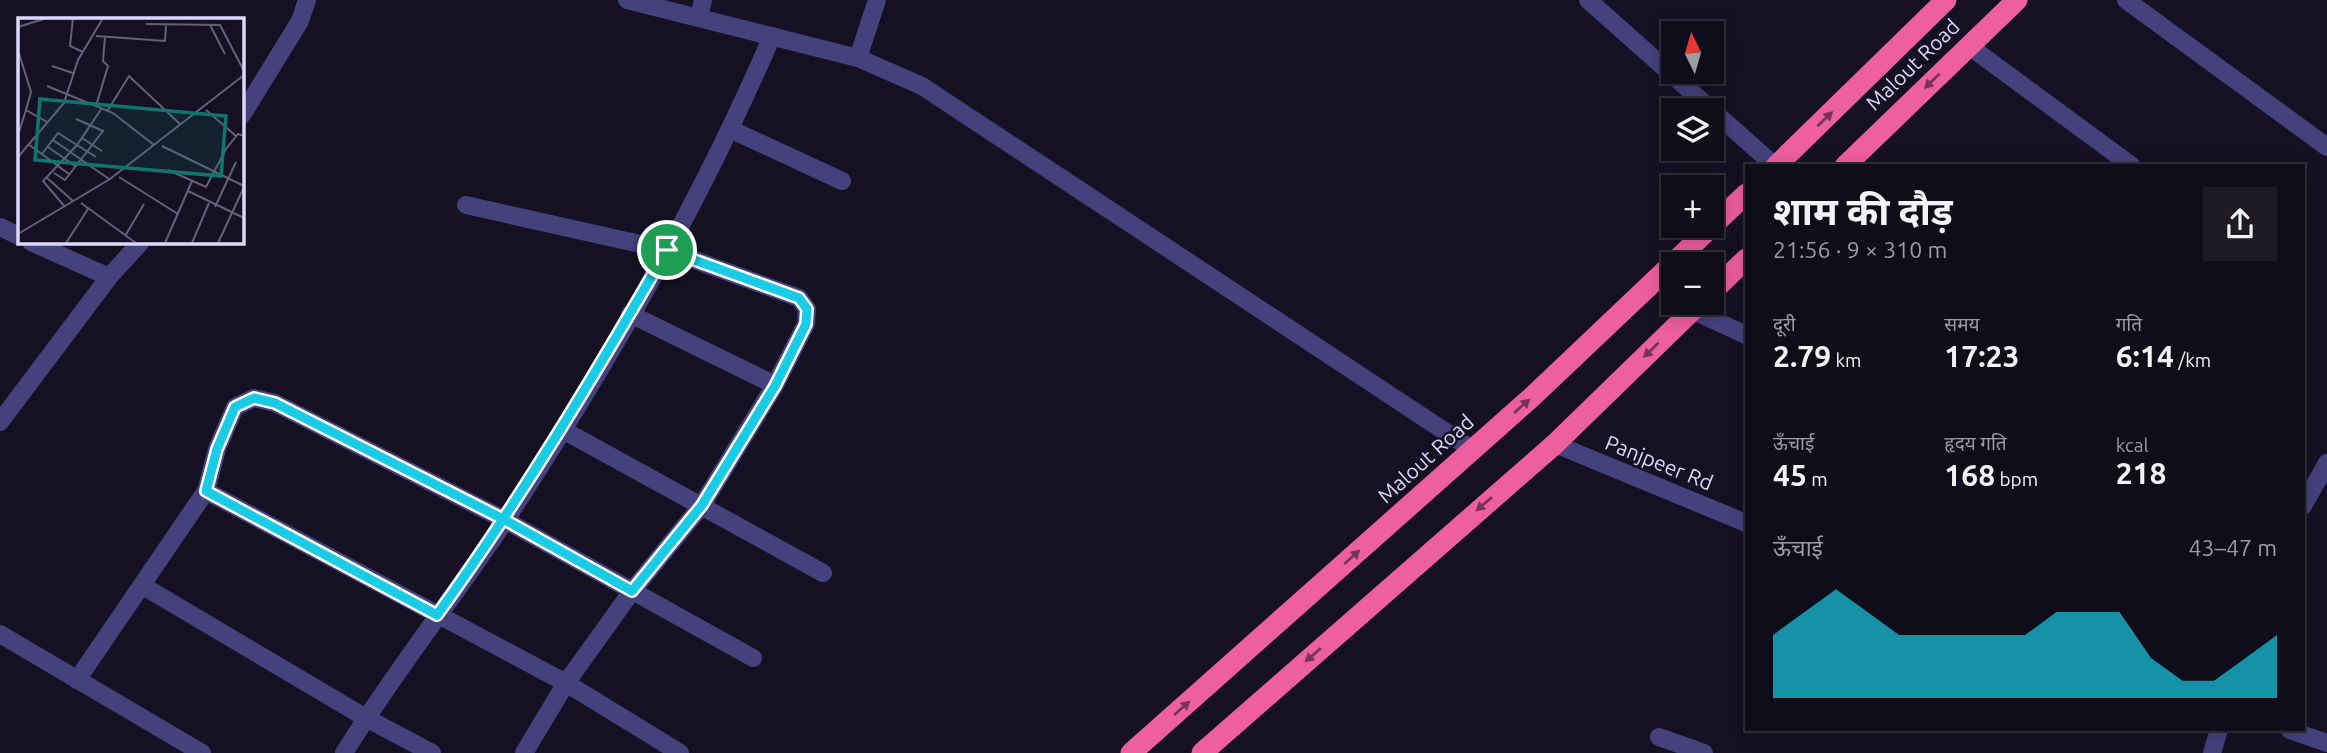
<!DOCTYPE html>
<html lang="hi">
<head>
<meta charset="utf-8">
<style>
  :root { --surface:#100d1a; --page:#1e1b27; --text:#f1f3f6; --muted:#9c9ca2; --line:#302d39; --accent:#19cbe5 }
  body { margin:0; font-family:Ubuntu,"Noto Sans Devanagari",sans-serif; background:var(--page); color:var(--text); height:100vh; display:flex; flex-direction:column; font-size:26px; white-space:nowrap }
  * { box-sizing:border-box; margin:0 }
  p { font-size:23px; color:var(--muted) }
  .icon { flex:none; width:38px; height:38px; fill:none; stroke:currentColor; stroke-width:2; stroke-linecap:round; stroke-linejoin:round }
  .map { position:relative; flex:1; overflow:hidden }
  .side { position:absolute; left:1745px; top:164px; width:560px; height:567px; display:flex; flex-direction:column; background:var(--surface); border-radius:0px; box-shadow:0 4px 18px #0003,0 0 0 2px var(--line) }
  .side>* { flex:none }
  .needle { width:46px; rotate:355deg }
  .buttons { position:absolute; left:1661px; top:21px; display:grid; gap:14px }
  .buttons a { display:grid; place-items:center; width:63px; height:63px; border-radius:0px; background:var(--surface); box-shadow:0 4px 18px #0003,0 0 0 2px var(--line); font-size:35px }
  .pin { position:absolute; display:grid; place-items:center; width:60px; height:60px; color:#fff; margin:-30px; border:4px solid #fff; border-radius:50%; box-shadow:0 2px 7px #0007 }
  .round { display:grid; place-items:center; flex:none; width:74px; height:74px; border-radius:0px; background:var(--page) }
  .headline { display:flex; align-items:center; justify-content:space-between; height:119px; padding:0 28px }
  h1 { font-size:38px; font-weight:700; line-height:52px }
  .figures { display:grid; grid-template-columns:repeat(3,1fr); gap:10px; height:119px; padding:7px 28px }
  .figures div { display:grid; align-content:center }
  .figures b { font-size:30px; font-weight:700 }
  .figures small { font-size:19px; font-weight:400 }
  .figures p { font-size:19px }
  .chart { height:196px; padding:14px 28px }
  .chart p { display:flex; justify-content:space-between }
  .chart svg { width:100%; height:126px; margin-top:7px; fill:var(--accent); opacity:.7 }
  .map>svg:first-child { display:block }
</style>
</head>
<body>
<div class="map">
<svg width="2327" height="753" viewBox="0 0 2327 753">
  <rect width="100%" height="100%" fill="#151123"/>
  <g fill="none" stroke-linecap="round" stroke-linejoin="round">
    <g stroke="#45417d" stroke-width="18">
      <polyline points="1969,46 2132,166"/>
      <polyline points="1692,310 1746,335"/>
    </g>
    <g stroke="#45417d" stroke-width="18">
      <polyline points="627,0 858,58 922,86 1473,450"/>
      <polyline points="1588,0 1775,166"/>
      <polyline points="2126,0 2327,147"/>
      <polyline points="699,18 703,0"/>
      <polyline points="858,58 877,0"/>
      <polyline points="242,115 300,21 307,0"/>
      <polyline points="732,130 842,181"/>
      <polyline points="466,205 667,250 799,298 807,309 806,324 775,385 702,505 632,591 566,683 524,753"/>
      <polyline points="0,227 19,236"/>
      <polyline points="31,242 109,277"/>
      <polyline points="630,314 775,385"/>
      <polyline points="0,422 109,277 141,242"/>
      <polyline points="563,430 823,573"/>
      <polyline points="1555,444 1746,523"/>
      <polyline points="206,491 566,683 680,753"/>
      <polyline points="2303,506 2327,463"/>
      <polyline points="143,586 366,718 432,753"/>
      <polyline points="0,634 202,753"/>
      <polyline points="77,680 206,491 217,449 235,407 254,398 275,403 505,520 753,658"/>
      <polyline points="2290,730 2327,743"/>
      <polyline points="1659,737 1704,753"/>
      <path d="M344,753C394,672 454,597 507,518C607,365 700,204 772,36"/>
      <polyline points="2212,753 2219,730"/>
    </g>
    <g stroke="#ee5fa0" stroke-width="21">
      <polyline points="1776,166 1946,0"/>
      <polyline points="1845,166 2017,0"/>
      <polyline points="1712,292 1746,259"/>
      <polyline points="1131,753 1533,396 1746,194"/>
      <polyline points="1202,753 1555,444 1700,303"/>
    </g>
  </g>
  <defs><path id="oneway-solid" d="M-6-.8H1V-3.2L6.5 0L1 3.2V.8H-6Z" transform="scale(1.75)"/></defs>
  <g fill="#77345b">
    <use href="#oneway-solid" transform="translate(1932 81) rotate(136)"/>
    <use href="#oneway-solid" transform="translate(1825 119) rotate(-44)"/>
    <use href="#oneway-solid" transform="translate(1651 350) rotate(136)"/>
    <use href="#oneway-solid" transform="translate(1522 406) rotate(-42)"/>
    <use href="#oneway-solid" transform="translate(1484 504) rotate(139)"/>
    <use href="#oneway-solid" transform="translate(1352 557) rotate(-42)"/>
    <use href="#oneway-solid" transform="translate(1313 655) rotate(139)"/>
    <use href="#oneway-solid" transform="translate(1182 708) rotate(-42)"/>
  </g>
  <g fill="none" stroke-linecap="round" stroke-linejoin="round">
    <g stroke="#fff" stroke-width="14">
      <path id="route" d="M667,250C594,376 522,497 437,615L206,491L217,449L235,407L254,398L275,403L505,520L632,591L702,505L775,386L806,324L807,309L799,298L667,250"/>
    </g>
    <use href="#route" stroke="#19cbe5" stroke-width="9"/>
  </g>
  <g text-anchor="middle" stroke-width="5" stroke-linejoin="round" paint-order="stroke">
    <g font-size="21" fill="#dcd7fb" stroke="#151123">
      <text transform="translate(1913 65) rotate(-44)" y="7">Malout Road</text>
      <text transform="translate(1426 459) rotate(-42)" y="7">Malout Road</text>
      <text transform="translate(1659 463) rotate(22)" y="7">Panjpeer Rd</text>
    </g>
  </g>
  <g transform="translate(18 18)">
    <rect width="226" height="226" fill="#151123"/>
    <path fill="none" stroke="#656079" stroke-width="2" d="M55,0L52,28L65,34M128,6L202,7L226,53M192,7L207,36M0,9L29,0M78,18L147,23L148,6M0,32L13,74L8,92L29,104M34,48L55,55M29,68L95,95L136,127M78,88L90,48L85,43L87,19M90,92L111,58L163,107M188,92L218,118M1,114L8,92M64,120L84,133M35,122L91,161M10,126L51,156M144,128L226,168M30,129L57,148M24,136L40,115L78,139M0,139L46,85L60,42L85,0M150,152L188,169L208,131L220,116L226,118M36,155L47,162L85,113L58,101M101,159L160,196M29,160L55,183M170,173L226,200M63,185L118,225M47,189L25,163L59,127L84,90M197,189L218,144M0,216L92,161L226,57M107,218L126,186M48,225L70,191M147,225L174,163M174,225L191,185M200,225L226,169"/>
    <path fill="#0f766e" fill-opacity="0.15" stroke="#0f766e" stroke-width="3.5" d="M22,81L208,98L203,158L17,142Z"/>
    <rect width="226" height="226" fill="none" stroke="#dcd7fb" stroke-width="3.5"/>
  </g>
</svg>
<div class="buttons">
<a><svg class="needle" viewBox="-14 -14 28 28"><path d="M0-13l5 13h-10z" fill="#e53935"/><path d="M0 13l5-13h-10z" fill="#9c9ca2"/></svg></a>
<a><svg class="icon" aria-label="layers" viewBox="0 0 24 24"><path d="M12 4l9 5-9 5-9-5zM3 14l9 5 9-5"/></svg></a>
<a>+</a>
<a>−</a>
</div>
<div class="pin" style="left:667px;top:250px;background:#1e9e55"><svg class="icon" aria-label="arrive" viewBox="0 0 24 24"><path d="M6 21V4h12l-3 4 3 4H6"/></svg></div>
<section class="side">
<div class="headline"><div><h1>शाम की दौड़</h1><p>21:56 · 9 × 310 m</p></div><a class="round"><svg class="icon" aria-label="share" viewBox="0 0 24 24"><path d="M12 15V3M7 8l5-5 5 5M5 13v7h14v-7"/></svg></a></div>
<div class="figures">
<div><p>दूरी</p><b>2.79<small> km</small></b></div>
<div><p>समय</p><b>17:23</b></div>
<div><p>गति</p><b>6:14<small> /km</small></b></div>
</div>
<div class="figures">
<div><p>ऊँचाई</p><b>45<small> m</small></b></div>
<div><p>हृदय गति</p><b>168<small> bpm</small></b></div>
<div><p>kcal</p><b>218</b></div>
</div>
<div class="chart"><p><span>ऊँचाई</span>43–47 m</p>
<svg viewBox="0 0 160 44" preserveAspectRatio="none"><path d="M0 44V22L10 14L20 6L30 14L40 22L50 22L60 22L70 22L80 22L90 14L100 14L110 14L120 30L130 38L140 38L150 30L160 22V44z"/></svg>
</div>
</section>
</div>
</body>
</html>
